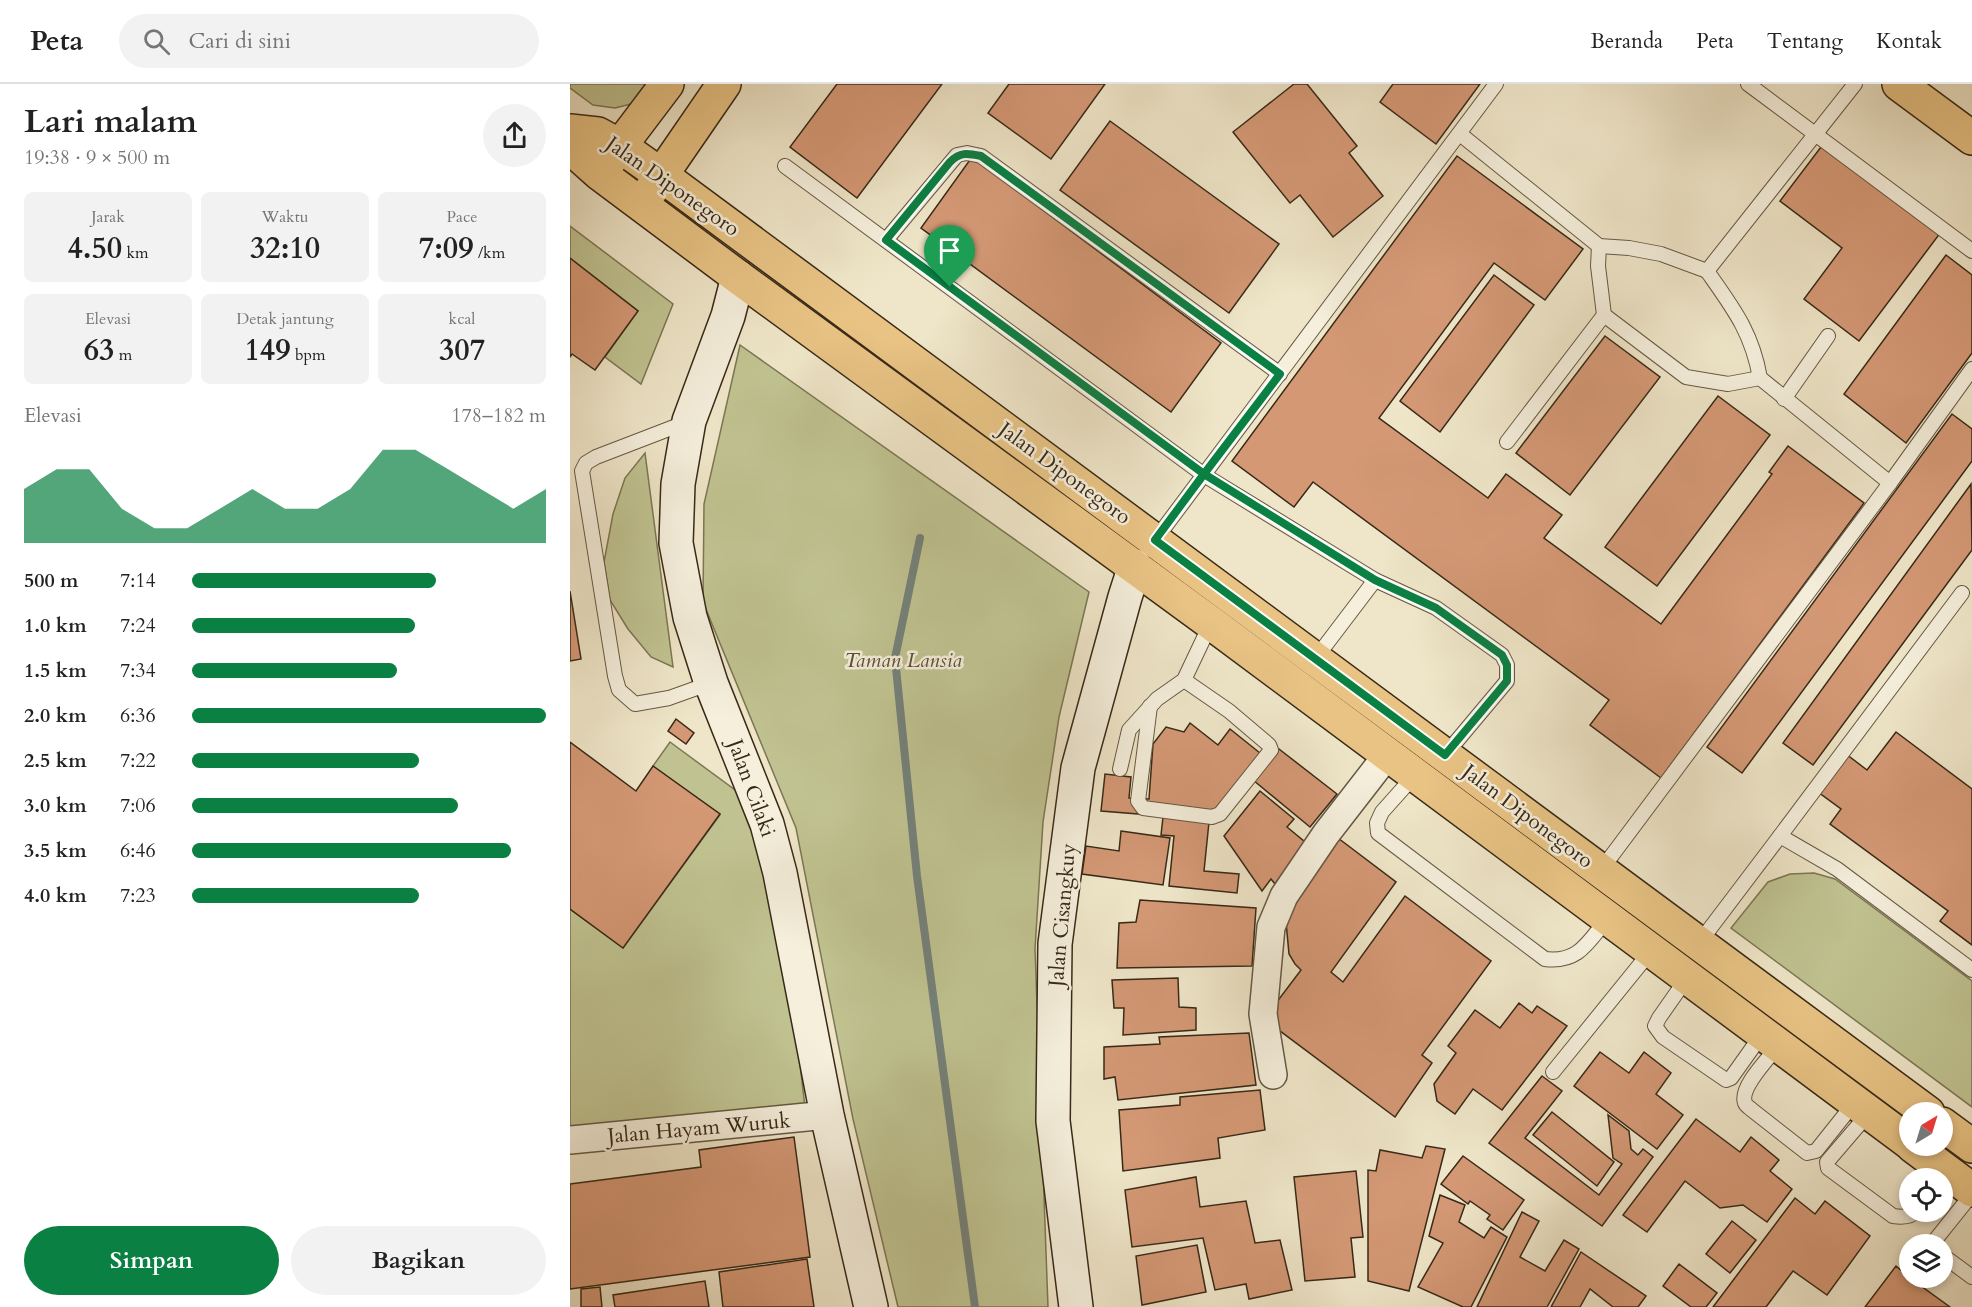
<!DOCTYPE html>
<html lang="id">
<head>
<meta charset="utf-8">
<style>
  :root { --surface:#fff; --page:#f2f2f2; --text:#222; --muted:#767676; --line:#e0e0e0; --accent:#0b8043 }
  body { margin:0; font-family:Cardo,serif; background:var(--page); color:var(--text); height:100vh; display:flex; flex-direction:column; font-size:22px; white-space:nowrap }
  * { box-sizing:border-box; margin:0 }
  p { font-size:20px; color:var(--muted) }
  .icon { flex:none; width:33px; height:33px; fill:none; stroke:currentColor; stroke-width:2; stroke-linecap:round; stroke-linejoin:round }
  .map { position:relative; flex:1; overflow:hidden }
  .sheet { display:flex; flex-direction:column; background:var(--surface); width:570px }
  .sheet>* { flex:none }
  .needle { width:39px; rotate:38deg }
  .tools { position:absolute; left:1329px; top:1018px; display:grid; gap:12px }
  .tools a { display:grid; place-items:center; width:54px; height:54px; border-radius:50%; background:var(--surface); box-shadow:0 3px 9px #0003; font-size:30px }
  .pin { position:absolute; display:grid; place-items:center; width:51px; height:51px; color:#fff; margin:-62px -26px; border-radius:50% 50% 50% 0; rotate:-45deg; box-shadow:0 0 6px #0007 }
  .pin .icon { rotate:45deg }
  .round { display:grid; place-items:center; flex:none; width:63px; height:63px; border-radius:32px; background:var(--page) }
  .head { display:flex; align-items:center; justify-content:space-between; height:102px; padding:0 24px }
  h1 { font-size:33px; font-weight:700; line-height:45px }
  .stats { display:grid; grid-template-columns:repeat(3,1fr); gap:9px; height:102px; padding:6px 24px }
  .stats div { display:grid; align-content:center; border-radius:9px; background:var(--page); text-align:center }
  .stats b { font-size:30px; font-weight:700 }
  .stats small { font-size:16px; font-weight:400 }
  .stats p { font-size:16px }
  .chart { height:168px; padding:12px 24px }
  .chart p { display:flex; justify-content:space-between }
  .chart svg { width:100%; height:108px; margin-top:6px; fill:var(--accent); opacity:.7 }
  .cta { display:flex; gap:12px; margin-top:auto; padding:12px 24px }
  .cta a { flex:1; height:69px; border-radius:36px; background:var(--accent); color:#fff; font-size:24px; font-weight:700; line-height:69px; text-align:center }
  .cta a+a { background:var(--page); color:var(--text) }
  ul { padding:0 24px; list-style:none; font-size:20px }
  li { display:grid; grid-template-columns:96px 72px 1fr; align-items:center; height:45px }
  li i { height:15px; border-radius:8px; background:var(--accent) }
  header { display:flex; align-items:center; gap:36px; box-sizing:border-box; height:84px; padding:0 30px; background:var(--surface); border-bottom:2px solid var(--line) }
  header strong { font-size:28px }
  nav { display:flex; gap:33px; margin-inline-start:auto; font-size:21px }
  .search { width:420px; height:54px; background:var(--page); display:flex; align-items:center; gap:15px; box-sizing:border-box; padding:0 21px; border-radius:33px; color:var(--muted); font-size:22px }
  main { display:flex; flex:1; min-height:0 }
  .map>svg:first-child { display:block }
</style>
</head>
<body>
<header>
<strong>Peta</strong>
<div class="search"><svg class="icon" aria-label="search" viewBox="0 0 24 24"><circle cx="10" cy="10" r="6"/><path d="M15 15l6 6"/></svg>Cari di sini</div>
<nav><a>Beranda</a><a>Peta</a><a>Tentang</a><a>Kontak</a></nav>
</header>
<main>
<section class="sheet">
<div class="head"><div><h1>Lari malam</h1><p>19:38 · 9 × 500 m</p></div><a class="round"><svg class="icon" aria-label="share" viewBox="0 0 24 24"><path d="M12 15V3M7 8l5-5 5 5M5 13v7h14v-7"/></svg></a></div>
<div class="stats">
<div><p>Jarak</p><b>4.50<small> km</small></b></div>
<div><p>Waktu</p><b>32:10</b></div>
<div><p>Pace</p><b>7:09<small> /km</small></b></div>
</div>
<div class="stats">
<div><p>Elevasi</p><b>63<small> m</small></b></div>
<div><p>Detak jantung</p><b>149<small> bpm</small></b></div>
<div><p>kcal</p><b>307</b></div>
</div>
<div class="chart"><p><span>Elevasi</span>178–182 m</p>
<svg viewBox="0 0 160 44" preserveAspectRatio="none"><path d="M0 44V22L10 14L20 14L30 30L40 38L50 38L60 30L70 22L80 30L90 30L100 22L110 6L120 6L130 14L140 22L150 30L160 22V44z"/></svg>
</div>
<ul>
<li><b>500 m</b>7:14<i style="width:69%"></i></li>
<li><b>1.0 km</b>7:24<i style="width:63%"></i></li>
<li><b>1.5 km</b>7:34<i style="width:58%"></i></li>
<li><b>2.0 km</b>6:36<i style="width:100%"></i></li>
<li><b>2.5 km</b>7:22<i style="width:64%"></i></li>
<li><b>3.0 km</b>7:06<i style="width:75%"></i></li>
<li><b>3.5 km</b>6:46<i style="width:90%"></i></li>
<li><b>4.0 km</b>7:23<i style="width:64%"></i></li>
</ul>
<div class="cta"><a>Simpan</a><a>Bagikan</a></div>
</section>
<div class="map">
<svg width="1402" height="1223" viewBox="0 0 1402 1223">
  <rect width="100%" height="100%" fill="#efe6c9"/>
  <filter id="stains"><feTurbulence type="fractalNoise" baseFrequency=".00333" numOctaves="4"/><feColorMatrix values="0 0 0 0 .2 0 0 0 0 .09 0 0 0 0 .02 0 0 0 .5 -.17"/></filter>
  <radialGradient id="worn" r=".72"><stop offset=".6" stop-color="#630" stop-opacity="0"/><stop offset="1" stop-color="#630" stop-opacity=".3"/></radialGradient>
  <g fill="#c0c391" stroke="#7c7654" stroke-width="1.5">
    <polygon points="0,0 84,0 65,19 45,24 23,21 0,4"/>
    <polygon points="0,142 103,220 71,300 35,273 68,227 0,174"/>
    <polygon points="170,261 519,508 489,633 473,738 465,865 478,1223 328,1223 283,1035 226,744 133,518 134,420"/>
    <polygon points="75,369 103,583 81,573 58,545 40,516 34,478 43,430 55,394"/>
    <polygon points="100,658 176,714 220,896 235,1023 0,1046 0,825 53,864 150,731 83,682"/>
    <polygon points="1244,789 1265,795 1402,897 1402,1023 1161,844 1198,798 1220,790"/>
  </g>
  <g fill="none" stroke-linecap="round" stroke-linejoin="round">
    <polyline stroke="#74827b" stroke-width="8" points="350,454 325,574 347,792 405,1223"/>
  </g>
  <g fill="#d49875" stroke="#382917" stroke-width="1.5">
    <polygon points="267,0 372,0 287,114 220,63"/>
    <polygon points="439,0 535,0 481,75 418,29"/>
    <polygon points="724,0 737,0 787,62 779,69 813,112 763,153 730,111 720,119 663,48"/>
    <polygon points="823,0 910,0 866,60 810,18"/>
    <polygon points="540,37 709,160 659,229 490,106"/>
    <polygon points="1254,59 1371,148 1289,257 1234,215 1272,164 1210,117"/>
    <polygon points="887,72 1013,165 975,216 924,179 809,334 918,414 936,390 992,431 974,454 1091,540 1202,390 1199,388 1218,362 1294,419 1091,694 1020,641 1039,616 743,398 724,423 662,377"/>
    <polygon points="402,73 651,259 601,328 351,144"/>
    <polygon points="1376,171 1402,191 1402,269 1336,359 1274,310"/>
    <polygon points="0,174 68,227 25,286 2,270 0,273"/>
    <polygon points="924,191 964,221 870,348 830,317"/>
    <polygon points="1035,252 1090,293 1000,411 946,369"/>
    <polygon points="1148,312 1200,351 1087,502 1035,463"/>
    <polygon points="1382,330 1402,345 1402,377 1172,689 1137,663"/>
    <polygon points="1401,400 1402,466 1243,681 1213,659"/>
    <polygon points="0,507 11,575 0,577"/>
    <polygon points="106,635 124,649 116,660 98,647"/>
    <polygon points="620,639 648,661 660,645 695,673 643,736 531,727 535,690 561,693 559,714 579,715 583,660 596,643 614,648"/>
    <polygon points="1326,648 1402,705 1402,861 1370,837 1378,827 1260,740 1271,725 1248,708 1276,670 1297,686"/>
    <polygon points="0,658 66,707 83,682 150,730 53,864 0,825"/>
    <polygon points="709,665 767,710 740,743 683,696"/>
    <polygon points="690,707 724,735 717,743 735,758 705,800 701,795 692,807 654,752"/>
    <polygon points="593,733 639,738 634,787 669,790 667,809 599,802 604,752 591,751"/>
    <polygon points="551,747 600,754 593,801 512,790 516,762 549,767"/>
    <polygon points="764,751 826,798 761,888 773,898 835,812 921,877 852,971 862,979 825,1033 694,935 731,886 725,880 719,870 716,838 737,787"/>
    <polygon points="570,816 686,824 682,882 547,884 549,839 566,838"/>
    <polygon points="608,894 609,923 626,924 626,946 553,951 554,924 544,924 542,896"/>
    <polygon points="949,919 962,929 967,922 997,942 932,1026 903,1005 885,1030 867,1017 864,1000 886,969 878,962 905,926 930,944"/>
    <polygon points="679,949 686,1001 548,1016 545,993 534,995 534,963 590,960 589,953"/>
    <polygon points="1030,968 1059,989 1074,968 1101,989 1086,1010 1113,1031 1087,1065 1004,1002"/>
    <polygon points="972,992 992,1007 955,1054 1029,1111 1052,1080 1043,1074 1038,1031 1059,1047 1061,1065 1068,1071 1073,1065 1083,1073 1032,1142 919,1059"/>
    <polygon points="690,1006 695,1046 648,1054 650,1074 553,1087 549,1026 610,1021 610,1013"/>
    <polygon points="982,1028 1044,1078 1027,1102 963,1051"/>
    <polygon points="1126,1035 1170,1068 1181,1053 1209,1076 1200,1087 1222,1105 1197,1138 1173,1121 1150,1124 1115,1097 1077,1148 1053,1131"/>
    <polygon points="224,1053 240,1173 0,1205 0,1100 131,1083 129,1066"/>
    <polygon points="856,1062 875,1065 839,1207 798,1197 798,1086 806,1087 810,1066 852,1074"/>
    <polygon points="893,1072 954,1116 933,1146 917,1135 920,1131 900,1117 898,1120 871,1100"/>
    <polygon points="786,1087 793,1153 781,1154 785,1193 735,1197 724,1093"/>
    <polygon points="626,1093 630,1123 676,1117 685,1159 710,1156 722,1206 679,1215 676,1200 645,1206 633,1154 562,1163 555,1106"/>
    <polygon points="870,1111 895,1121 889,1138 914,1154 921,1143 937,1153 901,1223 893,1223 848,1203 873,1159 859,1152"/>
    <polygon points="1225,1114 1245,1130 1255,1117 1300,1152 1257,1211 1223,1187 1196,1223 1143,1223"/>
    <polygon points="952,1128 969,1137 950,1173 975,1187 994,1156 1009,1165 977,1223 907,1223"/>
    <polygon points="1162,1137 1186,1156 1160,1189 1136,1170"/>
    <polygon points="627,1161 636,1208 572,1221 566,1172"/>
    <polygon points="1011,1168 1076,1212 1068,1223 1043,1223 1020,1205 1010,1223 981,1223"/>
    <polygon points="237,1175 244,1223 153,1223 149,1188"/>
    <polygon points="1109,1180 1147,1209 1136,1223 1121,1223 1093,1202"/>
    <polygon points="1326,1182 1340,1194 1380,1223 1295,1223"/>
    <polygon points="135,1197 139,1223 45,1223 43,1211"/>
    <polygon points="30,1203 32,1223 11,1223 11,1205"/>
  </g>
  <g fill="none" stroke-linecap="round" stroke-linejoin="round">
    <g stroke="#665844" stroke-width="16">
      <g id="lane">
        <polyline points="1178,0 1402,167"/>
        <polyline points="890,50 1029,162 1059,164 1091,170 1137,187 1285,0"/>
        <polyline points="215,82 634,391 805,496"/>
        <polyline points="316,156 387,71 397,69 411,72 710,290"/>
        <polyline points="1029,162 1028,182 1034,231 1116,293 1158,300 1190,294"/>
        <path d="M1137,187C1163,224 1182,248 1190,294L1320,399L1402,285"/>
        <polyline points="1214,315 1258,252"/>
        <polyline points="117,338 26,373 16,379 12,387 45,592 49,606 65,620 99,614 141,599"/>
        <polyline points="937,358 1034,231"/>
        <polyline points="585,456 926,0"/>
        <polyline points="745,575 805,496 866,524 932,571 937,581 937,597 875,671"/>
        <polyline points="580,622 568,717 573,724 642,733 650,730 701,666 699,661 659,627 614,596"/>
        <polyline points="550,685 559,646 587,615 614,596 641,539"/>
        <path d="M845,691L812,728L807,739L808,749L975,875C1009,879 1018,858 1038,834"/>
        <polyline points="1210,752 1392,509"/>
        <polyline points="1031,786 1320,399"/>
        <polyline points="1129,859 1210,752 1267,785 1402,886"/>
        <polyline points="1117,894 1089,934 1085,942 1093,953 1156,996 1161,994 1193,949"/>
        <path d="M1209,961C1200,973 1169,1003 1175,1019C1176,1022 1179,1023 1182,1026L1237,1069L1246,1067L1285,1018"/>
        <polyline points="983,988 1081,867"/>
        <path d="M1299,1029L1257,1078L1258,1084L1323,1132C1330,1133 1340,1134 1345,1128"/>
        <polyline points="1367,1161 1366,1155 1402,1110"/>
        <polyline points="1372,1171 1402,1193"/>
      </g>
    </g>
    <g stroke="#665844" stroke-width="30">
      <g id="street">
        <polyline points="703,991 693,930 701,843 714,812 756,750 818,670"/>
        <polyline points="0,1056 257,1031"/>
      </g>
    </g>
    <g stroke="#382917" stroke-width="36">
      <g id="secondary">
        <polyline points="168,193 158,232 119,337 108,400 106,459 120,533 141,599 197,740 210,789 257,1031 301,1223"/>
        <polyline points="506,1223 483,1037 485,860 508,684 555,513 565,482"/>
      </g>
    </g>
    <g stroke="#382917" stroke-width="36">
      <g id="primary">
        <polyline points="0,47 28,50 50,62 91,91 1358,1029"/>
        <polyline points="0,60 11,73 29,89 168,193 641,539 1340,1059"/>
        <polyline points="38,78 97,0"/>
        <polyline points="79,109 154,0"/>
        <polyline points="1372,1040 1402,1062"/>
        <polyline points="1343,1062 1402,1106"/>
      </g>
    </g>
    <g stroke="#382917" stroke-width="36">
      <polyline id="highway" points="1329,0 1402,54"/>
    </g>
    <use href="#lane" stroke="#f5efdc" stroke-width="14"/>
    <use href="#street" stroke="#f5efdc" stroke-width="27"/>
    <use href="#secondary" stroke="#f5efdc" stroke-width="33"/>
    <use href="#primary" stroke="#e8c384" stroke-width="33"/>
    <use href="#highway" stroke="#e8c384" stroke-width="33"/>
  </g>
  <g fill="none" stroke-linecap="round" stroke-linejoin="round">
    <g stroke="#fff" stroke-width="12">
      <path id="route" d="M380,203L634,390L585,456L875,671L937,597V581L932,571L866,524L805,496L634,390L710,290L411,72C397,69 390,68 380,78L316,156L380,203"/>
    </g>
    <use href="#route" stroke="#0b8043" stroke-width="8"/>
  </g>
  <g text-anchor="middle" stroke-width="5" stroke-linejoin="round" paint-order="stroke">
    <g font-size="21" fill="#382917" stroke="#f5efdc">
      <text transform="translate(103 102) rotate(35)" y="7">Jalan Diponegoro</text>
      <text transform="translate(495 389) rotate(36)" y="7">Jalan Diponegoro</text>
      <text transform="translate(182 704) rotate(70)" y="7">Jalan Cilaki</text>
      <text transform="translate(958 732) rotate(37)" y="7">Jalan Diponegoro</text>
      <text transform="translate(492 831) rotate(-85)" y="7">Jalan Cisangkuy</text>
      <text transform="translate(129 1044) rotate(-5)" y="7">Jalan Hayam Wuruk</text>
    </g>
    <g font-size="21" font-style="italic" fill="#5a5036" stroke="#f5efdc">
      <text x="333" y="583">Taman Lansia</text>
    </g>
  </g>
  <rect width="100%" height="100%" filter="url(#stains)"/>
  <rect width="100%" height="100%" fill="url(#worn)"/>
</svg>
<div class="tools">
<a><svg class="needle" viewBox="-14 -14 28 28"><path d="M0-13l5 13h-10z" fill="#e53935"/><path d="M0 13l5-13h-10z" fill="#767676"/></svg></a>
<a><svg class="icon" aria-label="locate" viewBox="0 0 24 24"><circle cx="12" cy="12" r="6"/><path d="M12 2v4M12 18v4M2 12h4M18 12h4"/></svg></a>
<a><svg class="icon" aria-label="layers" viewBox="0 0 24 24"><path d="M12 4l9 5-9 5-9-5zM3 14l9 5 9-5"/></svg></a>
</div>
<div class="pin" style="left:380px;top:203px;background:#1e9e55"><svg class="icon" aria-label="arrive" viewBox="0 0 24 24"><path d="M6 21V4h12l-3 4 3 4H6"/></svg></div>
</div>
</main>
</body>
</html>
